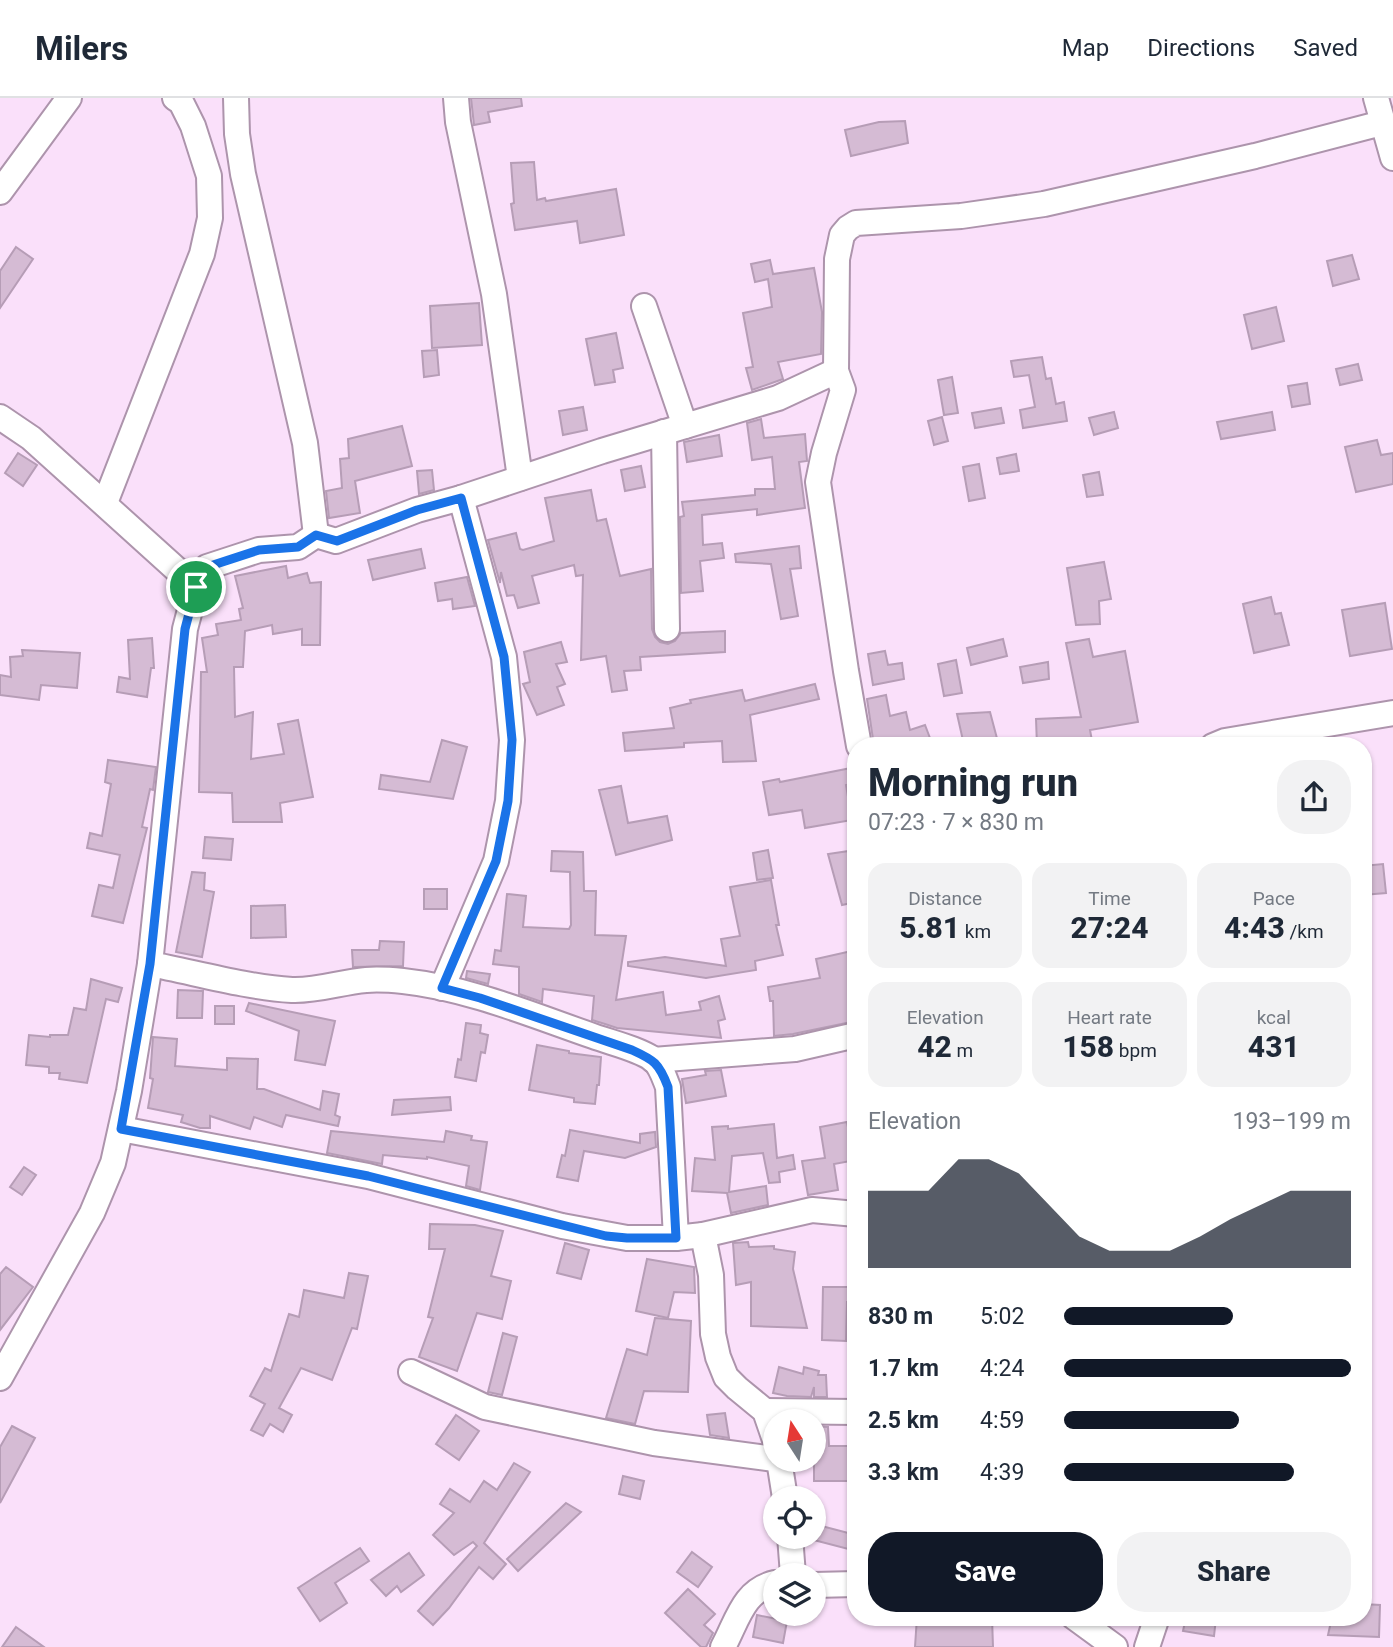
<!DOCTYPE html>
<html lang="en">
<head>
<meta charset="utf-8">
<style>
  :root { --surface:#fff; --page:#f2f2f3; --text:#1f2937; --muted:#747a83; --line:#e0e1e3; --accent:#111827 }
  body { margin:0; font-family:Roboto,sans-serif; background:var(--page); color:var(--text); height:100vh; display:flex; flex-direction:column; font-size:26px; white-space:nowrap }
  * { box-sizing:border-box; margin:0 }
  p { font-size:23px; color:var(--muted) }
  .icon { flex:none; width:38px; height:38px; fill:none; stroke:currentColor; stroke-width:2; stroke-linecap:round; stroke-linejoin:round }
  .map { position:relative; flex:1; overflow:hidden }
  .details { position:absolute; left:847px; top:639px; width:525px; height:889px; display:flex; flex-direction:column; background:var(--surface); border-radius:28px; box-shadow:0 2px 5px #0004 }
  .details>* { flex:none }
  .needle { width:46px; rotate:348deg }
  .controls { position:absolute; left:763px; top:1311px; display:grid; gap:14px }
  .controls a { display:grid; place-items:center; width:63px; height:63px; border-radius:50%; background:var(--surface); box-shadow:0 2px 5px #0004; font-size:35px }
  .pin { position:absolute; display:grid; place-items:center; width:60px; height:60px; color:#fff; margin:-30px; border:4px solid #fff; border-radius:50%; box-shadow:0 2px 7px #0007 }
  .round { display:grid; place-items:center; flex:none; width:74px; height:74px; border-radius:28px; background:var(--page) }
  .overview { display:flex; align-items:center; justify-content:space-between; height:119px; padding:0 21px }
  h1 { font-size:38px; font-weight:800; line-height:52px }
  .metrics { display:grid; grid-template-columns:repeat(3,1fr); gap:10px; height:119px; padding:7px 21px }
  .metrics div { display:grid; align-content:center; border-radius:18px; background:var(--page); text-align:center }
  .metrics b { font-size:30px; font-weight:800 }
  .metrics small { font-size:19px; font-weight:400 }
  .metrics p { font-size:19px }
  .chart { height:196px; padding:14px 21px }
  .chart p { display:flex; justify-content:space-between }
  .chart svg { width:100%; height:126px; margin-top:7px; fill:var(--accent); opacity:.7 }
  .cta { display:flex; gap:14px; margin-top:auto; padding:14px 21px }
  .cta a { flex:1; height:80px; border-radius:28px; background:var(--accent); color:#fff; font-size:28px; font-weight:800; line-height:80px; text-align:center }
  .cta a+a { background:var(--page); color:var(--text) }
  ul { padding:0 21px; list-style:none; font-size:23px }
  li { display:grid; grid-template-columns:112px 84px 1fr; align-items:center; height:52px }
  li i { height:18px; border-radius:9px; background:var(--accent) }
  header { display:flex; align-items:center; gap:42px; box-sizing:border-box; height:98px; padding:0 35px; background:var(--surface); border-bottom:2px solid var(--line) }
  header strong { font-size:33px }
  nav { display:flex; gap:38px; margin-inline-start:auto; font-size:24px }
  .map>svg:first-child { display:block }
</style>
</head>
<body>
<header>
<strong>Milers</strong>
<nav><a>Map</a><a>Directions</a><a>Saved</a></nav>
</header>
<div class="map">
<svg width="1393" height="1549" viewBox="0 0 1393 1549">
  <rect width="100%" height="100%" fill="#fae0fa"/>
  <g fill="#d5bbd4" stroke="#b69db6" stroke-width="2">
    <polygon points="471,0 521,0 522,8 488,14 490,24 474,27"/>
    <polygon points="905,23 908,45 851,58 845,32 879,24"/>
    <polygon points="534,64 537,102 545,100 546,103 616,91 624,137 580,145 577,123 515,132 511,106 514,105 511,65"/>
    <polygon points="16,149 33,161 0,210 0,173"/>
    <polygon points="1352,157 1359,181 1333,188 1327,163"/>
    <polygon points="770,162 773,176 814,170 822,214 821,256 778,264 783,281 752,292 746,270 753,269 743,215 772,209 768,181 755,184 751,166"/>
    <polygon points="479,205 482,247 432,250 430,208"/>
    <polygon points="1276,209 1284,243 1252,251 1244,217"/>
    <polygon points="616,235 623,270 613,272 615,284 595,287 586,241"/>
    <polygon points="437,252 439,277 424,279 422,253"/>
    <polygon points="1042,259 1046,281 1051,280 1056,306 1064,304 1067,323 1023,330 1020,312 1035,309 1029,277 1014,279 1011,263"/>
    <polygon points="1358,266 1362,282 1340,287 1336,271"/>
    <polygon points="952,279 958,315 944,317 938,282"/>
    <polygon points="1307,285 1310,306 1292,309 1288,288"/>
    <polygon points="583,309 587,332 563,337 559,313"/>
    <polygon points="1001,310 1004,325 975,330 972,315"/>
    <polygon points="1114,314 1118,330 1094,337 1089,320"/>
    <polygon points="1272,314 1275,332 1221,341 1217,324"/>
    <polygon points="942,319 948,343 934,347 928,323"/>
    <polygon points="761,321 764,340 805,336 807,363 799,364 805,410 757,417 757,411 702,417 703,447 722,445 724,460 700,463 703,493 681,495 680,419 684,418 682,404 755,397 755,391 775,391 772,359 752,362 747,325"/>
    <polygon points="402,328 412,368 355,383 360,415 329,420 326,393 342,390 340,361 349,360 348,341"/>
    <polygon points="719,337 722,358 687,364 684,344"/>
    <polygon points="1377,342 1381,357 1393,355 1393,386 1356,394 1345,349"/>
    <polygon points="18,355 37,367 23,388 5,375"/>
    <polygon points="1016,356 1019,373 1000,376 997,360"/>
    <polygon points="979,366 985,400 969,403 963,369"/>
    <polygon points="641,368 645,389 625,393 621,372"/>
    <polygon points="432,372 434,392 419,396 417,373"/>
    <polygon points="1099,374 1103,397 1087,399 1083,377"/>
    <polygon points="591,392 597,423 606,421 620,478 651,471 652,531 655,539 660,544 668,546 675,543 681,535 725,533 725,554 640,559 641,572 624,573 627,592 612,594 606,558 581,562 583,477 576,478 574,467 532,478 539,505 518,510 514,497 507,498 501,474 500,485 488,442 516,435 520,451 523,452 554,443 545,400"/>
    <polygon points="799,448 801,470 790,471 798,518 781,521 771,466 736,464 735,456"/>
    <polygon points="421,451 425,470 373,482 368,462"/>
    <polygon points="1104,464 1111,501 1099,503 1100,526 1076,527 1067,470"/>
    <polygon points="286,468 288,480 307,475 310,485 321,484 320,547 302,547 302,531 273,536 272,527 245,533 243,569 234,569 235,619 253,614 251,661 284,656 278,626 298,622 313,699 280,705 282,724 233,724 232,695 199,694 201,574 207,574 202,540 218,537 216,526 241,522 239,511 243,510 235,478"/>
    <polygon points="467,479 475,508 453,511 452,501 438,503 435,485"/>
    <polygon points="1271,499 1275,516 1281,515 1289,547 1254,555 1243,506"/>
    <polygon points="1385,505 1392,551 1350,558 1342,512"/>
    <polygon points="152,540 154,570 151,570 147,599 117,594 119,579 130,581 128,542"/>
    <polygon points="1003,541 1007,558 971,567 967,550"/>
    <polygon points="1089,541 1093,559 1125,553 1138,624 1090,632 1093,648 1037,648 1036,621 1081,619 1066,545"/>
    <polygon points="561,544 567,564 556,566 565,586 557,589 564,607 537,617 523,586 530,584 524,554"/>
    <polygon points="22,552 80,555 77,590 41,587 39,602 0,597 0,577 11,579 10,559 23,558"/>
    <polygon points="885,553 888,567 902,565 904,581 873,587 868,556"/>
    <polygon points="956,562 962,595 944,598 938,566"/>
    <polygon points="1048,564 1049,581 1023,585 1020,569"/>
    <polygon points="815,586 819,601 750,617 756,663 723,664 722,643 684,645 684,649 625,653 623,635 674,630 670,610 691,605 690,602 742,592 745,603"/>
    <polygon points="886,597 890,618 906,614 910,632 925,627 933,648 874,648 867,601"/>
    <polygon points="990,614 999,648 980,648 979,643 964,647 957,616"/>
    <polygon points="442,642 467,649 453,701 379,691 381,677 430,684"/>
    <polygon points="108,662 156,669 153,692 150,691 142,729 147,730 123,825 92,818 99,787 113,790 120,757 87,750 90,735 102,738 111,686 105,684"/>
    <polygon points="856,669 856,685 846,687 852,722 805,730 802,712 769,717 763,684 779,681 780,684"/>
    <polygon points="621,688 628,725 667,718 672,742 616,757 599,692"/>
    <polygon points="205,739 233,741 231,762 203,760"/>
    <polygon points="768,752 773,780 757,782 753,755"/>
    <polygon points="552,753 583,754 584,793 596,793 595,837 626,838 616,902 663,894 666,917 701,912 699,904 719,898 725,921 718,923 721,940 617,930 605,926 592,922 594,898 543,891 542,904 519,896 519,869 493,866 495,852 501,853 507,796 526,798 523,829 569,831 571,827 570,774 551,773"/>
    <polygon points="849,753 851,768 856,767 856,804 842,807 828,756"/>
    <polygon points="1383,766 1386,795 1363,797 1363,768"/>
    <polygon points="192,774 205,775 204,792 214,794 202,859 176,854"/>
    <polygon points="771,782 779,827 776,827 783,857 755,863 756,872 706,880 628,868 628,864 665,859 726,868 721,841 740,838 730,789"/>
    <rect x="424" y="791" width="23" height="20"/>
    <polygon points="285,807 286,839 251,840 251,808"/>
    <polygon points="380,843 404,844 403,868 353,869 352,852 379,852"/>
    <polygon points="856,852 856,923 793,936 774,938 773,903 770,903 768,889 820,880 816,861"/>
    <polygon points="467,873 490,876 488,886 466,880"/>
    <polygon points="91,881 122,890 118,904 106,901 87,985 59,981 60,975 49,975 49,969 26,967 29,937 50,939 50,937 68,937 74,910 86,912"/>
    <polygon points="178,892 203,893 202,920 177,920"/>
    <polygon points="249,905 335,923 325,967 295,962 299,933 246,913"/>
    <rect x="215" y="908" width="19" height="18"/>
    <polygon points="466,925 481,927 480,935 488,937 485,955 481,954 476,983 455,979 458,961 461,962"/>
    <polygon points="153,939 177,941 175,968 227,972 227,960 258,961 257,991 264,991 320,1012 323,993 339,996 335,1017 340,1019 338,1028 286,1017 282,1029 254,1019 250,1031 210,1018 210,1030 200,1030 181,1024 183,1017 148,1010 153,981 150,980"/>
    <polygon points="537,947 569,953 569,955 601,959 599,987 597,987 595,1006 574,1004 574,1000 529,992"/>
    <polygon points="721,972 726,998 686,1005 682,981 706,977 705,973"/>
    <polygon points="450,999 451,1012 392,1017 394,1002"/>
    <polygon points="847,1024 851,1045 856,1044 856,1062 834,1066 838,1092 808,1097 802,1063 825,1060 820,1029"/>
    <polygon points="774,1026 777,1060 793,1057 795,1071 779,1074 780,1084 769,1085 763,1055 732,1058 729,1094 766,1088 768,1107 731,1115 727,1095 692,1093 695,1060 715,1062 712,1029 728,1028 728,1031"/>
    <polygon points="570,1032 640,1045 640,1036 655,1034 656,1049 625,1060 584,1053 578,1083 557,1079 562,1057 565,1058"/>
    <polygon points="331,1033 444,1044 446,1033 472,1038 471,1042 487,1044 480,1092 466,1088 469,1068 427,1059 427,1061 383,1057 382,1066 327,1055"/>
    <polygon points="24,1069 36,1077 22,1097 10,1089"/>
    <polygon points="430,1126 475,1127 503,1133 491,1178 511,1183 502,1221 477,1215 457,1273 419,1259 433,1220 428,1219 445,1151 429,1151"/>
    <polygon points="748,1144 749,1149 774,1148 774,1151 795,1154 793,1171 807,1230 751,1228 751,1184 736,1187 733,1145"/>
    <polygon points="565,1145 589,1152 581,1181 557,1175"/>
    <polygon points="647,1161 694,1169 695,1195 674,1194 668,1220 636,1213"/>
    <polygon points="6,1169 33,1189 0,1232 0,1176"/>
    <polygon points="349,1175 368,1178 357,1231 352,1230 332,1282 301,1270 279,1310 292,1317 283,1334 270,1326 263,1338 251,1332 265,1306 250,1298 265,1270 271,1273 289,1216 299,1219 304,1192 344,1200"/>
    <polygon points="823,1189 856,1189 855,1204 847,1204 846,1243 822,1242"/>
    <polygon points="655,1220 691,1223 688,1294 644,1293 635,1326 606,1320 627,1251 647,1257"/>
    <polygon points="503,1235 517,1239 502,1297 488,1294"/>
    <polygon points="779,1269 803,1276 804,1269 819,1273 818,1277 826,1277 827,1299 814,1299 814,1289 811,1299 787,1298 773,1295"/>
    <polygon points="725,1315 729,1340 710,1337 707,1317"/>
    <polygon points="456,1317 479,1333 459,1362 436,1346"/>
    <polygon points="12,1328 35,1340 0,1405 0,1349"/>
    <polygon points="814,1328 828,1329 829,1348 856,1348 856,1383 814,1383"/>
    <polygon points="514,1365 530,1374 484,1445 506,1466 493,1481 479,1469 449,1510 433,1527 418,1513 477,1448 473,1444 454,1457 433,1437 454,1415 440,1406 450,1391 470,1404 484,1383 497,1392"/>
    <polygon points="623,1378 644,1383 640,1401 619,1396"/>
    <polygon points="566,1405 581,1414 518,1473 507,1461"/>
    <polygon points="814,1426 856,1437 856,1453 810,1441 811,1438 814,1438"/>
    <polygon points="360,1450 369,1463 335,1485 347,1505 320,1523 298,1490"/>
    <polygon points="692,1454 712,1469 698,1489 677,1474"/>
    <polygon points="409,1455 424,1477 401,1494 397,1488 386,1498 371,1482"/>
    <polygon points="688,1491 715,1516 704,1527 713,1535 706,1549 701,1549 665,1515"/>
    <polygon points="1363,1506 1380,1507 1379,1539 1328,1537 1332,1519 1363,1519"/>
    <polygon points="757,1517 787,1523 783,1545 753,1539"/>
    <polygon points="917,1519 992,1519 993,1549 915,1549"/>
    <polygon points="1186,1519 1216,1520 1214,1538 1183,1533"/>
    <polygon points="16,1529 44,1549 2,1549"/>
  </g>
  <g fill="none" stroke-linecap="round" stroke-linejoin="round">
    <g stroke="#ad94ac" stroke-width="28">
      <g id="minor">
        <polyline points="236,0 237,36 243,76 305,345 316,437"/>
        <polyline points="456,0 458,24 494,196 520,380"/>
        <polyline points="1376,0 1393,60"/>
        <polyline points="0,94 69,0"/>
        <polyline points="644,208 685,328"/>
        <polyline points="0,319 31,340 196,489"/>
        <polyline points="664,334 667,531"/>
        <polyline points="105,405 202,156 210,120 209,78 193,28 181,4 175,0"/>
        <polyline points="859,648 846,573 818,384 824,355 843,292 836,273 837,161 842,137 848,130 856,125 961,118 1044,106 1255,58 1382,25"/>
        <polyline points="1213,648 1225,643 1393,615"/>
        <path d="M150,866C197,875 245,889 292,892C318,893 341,884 366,882C378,881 392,882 403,883C468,890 532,917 593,938C612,945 636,950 653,961C661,968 664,979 668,989L676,1140"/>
        <polyline points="442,890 496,763 508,703 512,642 504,559 461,400"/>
        <polyline points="653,962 795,951 856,937"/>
        <polyline points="121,1031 368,1078 562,1128 627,1140 676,1140 703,1137 812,1112 856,1116"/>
        <polyline points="703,1137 711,1177 713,1236 718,1259 726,1279 737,1290 765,1313 775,1342"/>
        <polyline points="411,1274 485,1309 654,1345 775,1361"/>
        <polyline points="0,1280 92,1115 113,1065 129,993 150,866 185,531 196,489 207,469 259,452 298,449 316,437 336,443 417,412 461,400 602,353 778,300 836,273"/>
        <polyline points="765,1313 856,1314"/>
        <polyline points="779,1362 785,1400"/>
        <polyline points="790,1438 793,1477"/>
        <polyline points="814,1487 856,1486"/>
        <polyline points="1074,1519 1115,1549"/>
        <path d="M723,1549C737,1524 743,1492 775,1485"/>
        <polyline points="1147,1549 1157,1519"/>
      </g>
    </g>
    <use href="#minor" stroke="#fff" stroke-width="24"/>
  </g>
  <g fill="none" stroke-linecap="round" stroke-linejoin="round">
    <g stroke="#fff" stroke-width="14">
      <path id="route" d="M461,400L504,559L512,642L508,703L496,763L442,890L480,900L632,952C654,962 659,965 668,989L676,1140H627L606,1138L368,1078L121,1031L150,866L185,531L196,489L207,469L259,452L298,449L316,437L337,443L417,412Z"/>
    </g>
    <use href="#route" stroke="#1a73e8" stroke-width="9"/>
  </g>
</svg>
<div class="controls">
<a><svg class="needle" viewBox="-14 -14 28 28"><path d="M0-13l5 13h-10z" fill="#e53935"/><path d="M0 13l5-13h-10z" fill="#747a83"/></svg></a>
<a><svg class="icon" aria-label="locate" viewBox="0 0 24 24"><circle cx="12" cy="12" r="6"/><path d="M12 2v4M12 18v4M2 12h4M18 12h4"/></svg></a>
<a><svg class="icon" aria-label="layers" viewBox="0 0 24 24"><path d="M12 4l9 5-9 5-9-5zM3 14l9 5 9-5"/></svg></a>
</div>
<div class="pin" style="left:196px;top:489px;background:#1e9e55"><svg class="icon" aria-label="arrive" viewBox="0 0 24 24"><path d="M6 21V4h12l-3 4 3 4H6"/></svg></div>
<section class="details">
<div class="overview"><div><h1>Morning run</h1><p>07:23 · 7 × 830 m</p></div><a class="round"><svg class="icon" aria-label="share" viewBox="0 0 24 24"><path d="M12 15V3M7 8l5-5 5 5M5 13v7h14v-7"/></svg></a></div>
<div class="metrics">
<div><p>Distance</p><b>5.81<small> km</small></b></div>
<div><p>Time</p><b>27:24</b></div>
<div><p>Pace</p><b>4:43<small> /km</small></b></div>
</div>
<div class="metrics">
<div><p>Elevation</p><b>42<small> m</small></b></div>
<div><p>Heart rate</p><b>158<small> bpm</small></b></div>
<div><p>kcal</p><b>431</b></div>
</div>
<div class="chart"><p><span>Elevation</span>193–199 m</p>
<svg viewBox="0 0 160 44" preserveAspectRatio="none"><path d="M0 44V17L10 17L20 17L30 6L40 6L50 11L60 22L70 33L80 38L90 38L100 38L110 33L120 27L130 22L140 17L150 17L160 17V44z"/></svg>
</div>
<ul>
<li><b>830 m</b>5:02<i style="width:59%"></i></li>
<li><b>1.7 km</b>4:24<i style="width:100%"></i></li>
<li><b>2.5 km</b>4:59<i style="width:61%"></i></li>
<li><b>3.3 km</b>4:39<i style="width:80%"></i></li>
</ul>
<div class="cta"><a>Save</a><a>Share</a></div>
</section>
</div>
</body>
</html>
